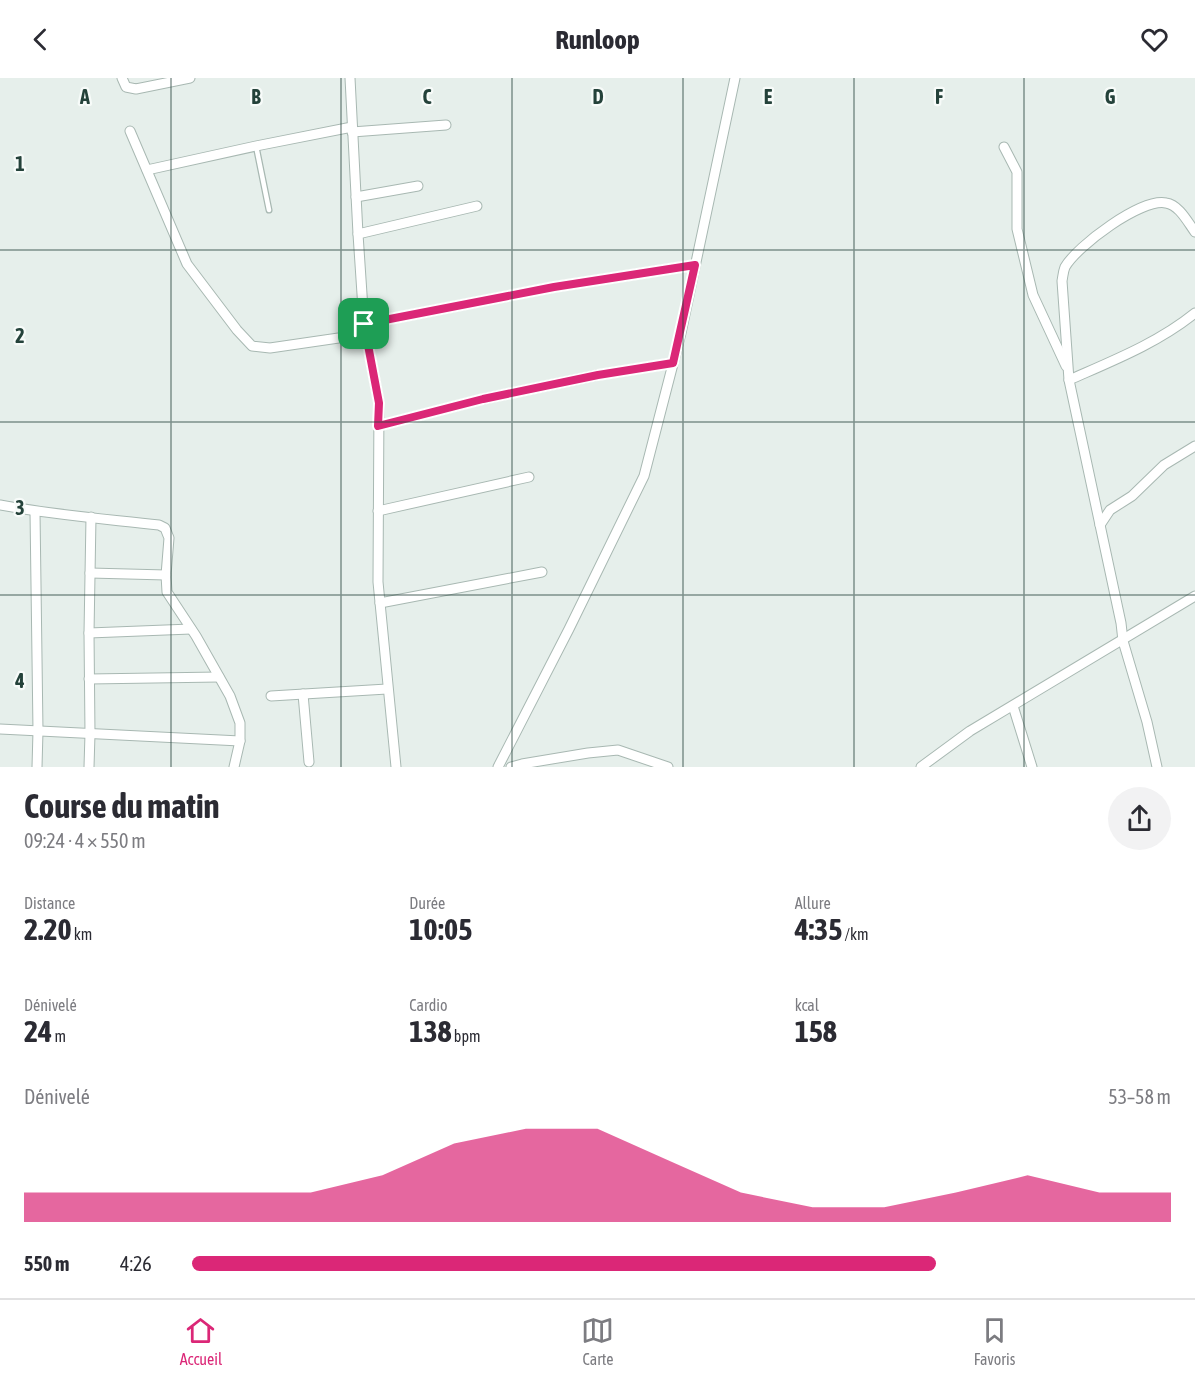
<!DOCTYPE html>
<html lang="fr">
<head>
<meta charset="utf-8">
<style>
  :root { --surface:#fff; --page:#f2f2f3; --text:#2b2b33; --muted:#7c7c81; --line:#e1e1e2; --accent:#db2777 }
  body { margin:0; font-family:"Asap Condensed",sans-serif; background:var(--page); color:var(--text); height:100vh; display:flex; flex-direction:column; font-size:22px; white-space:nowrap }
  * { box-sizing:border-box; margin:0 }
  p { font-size:20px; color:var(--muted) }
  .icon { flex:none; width:33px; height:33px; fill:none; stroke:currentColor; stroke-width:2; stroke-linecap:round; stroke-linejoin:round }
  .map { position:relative; height:689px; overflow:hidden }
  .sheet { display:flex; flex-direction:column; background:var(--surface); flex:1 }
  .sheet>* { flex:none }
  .pin { position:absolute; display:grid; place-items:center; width:51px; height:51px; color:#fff; margin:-26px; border-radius:12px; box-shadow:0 3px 9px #0006 }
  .round { display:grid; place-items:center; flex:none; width:63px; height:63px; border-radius:32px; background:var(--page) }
  .head { display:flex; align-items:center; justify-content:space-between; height:102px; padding:0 24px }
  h1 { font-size:33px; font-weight:700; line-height:45px }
  .figures { display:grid; grid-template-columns:repeat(3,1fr); gap:9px; height:102px; padding:6px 24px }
  .figures div { display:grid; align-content:center }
  .figures b { font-size:30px; font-weight:700 }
  .figures small { font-size:16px; font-weight:400 }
  .figures p { font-size:16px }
  .chart { height:168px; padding:12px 24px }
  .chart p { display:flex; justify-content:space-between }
  .chart svg { width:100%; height:108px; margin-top:6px; fill:var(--accent); opacity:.7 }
  ul { padding:0 24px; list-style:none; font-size:20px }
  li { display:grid; grid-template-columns:96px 72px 1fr; align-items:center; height:45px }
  li i { height:15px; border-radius:8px; background:var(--accent) }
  header { display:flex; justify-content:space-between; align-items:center; height:78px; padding:0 24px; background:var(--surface); font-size:27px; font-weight:700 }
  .tabs { display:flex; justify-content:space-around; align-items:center; height:84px; border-top:2px solid var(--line); background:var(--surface); font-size:16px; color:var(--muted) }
  .tabs a { display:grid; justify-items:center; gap:3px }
  .tabs .active { color:var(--accent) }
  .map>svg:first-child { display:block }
</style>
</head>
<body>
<header><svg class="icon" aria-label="back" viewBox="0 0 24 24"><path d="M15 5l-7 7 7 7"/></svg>Runloop<svg class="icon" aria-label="heart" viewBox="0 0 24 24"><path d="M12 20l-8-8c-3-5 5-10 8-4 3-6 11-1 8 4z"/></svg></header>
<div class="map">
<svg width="1195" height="689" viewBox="0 0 1195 689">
  <rect width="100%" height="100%" fill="#e6efeb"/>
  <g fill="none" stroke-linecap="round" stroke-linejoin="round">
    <g stroke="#a8b8b2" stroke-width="7">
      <polyline id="service" points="256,68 269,132"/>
    </g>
    <g stroke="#a8b8b2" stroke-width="11">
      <g id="minor">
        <polyline points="122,0 126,9 136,11 190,0"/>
        <polyline points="350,0 358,156 364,246 379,325 378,504 396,689"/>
        <polyline points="130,53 187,186 237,252 252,268 270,270 366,256"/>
        <polyline points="352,54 446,47"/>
        <polyline points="1004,69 1017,94 1017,151 1033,217 1066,288"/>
        <polyline points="147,92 256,68 352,49"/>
        <polyline points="356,119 418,108"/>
        <polyline points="358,156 477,128"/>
        <polyline points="364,246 554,209 695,187"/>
        <path d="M1069,302C1112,283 1158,265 1195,235"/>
        <polyline points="378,348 483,321 598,297 673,285"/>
        <path d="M0,427C52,437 106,441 159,447L165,450L169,460L166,497L167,514L196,558L230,618L240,645V663L234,689"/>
        <polyline points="378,433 529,399"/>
        <polyline points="35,434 38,653 37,689"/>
        <polyline points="1100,447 1110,432 1132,418 1164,387 1195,368"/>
        <polyline points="90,495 166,497"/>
        <polyline points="380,525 542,494"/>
        <polyline points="89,555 191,551"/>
        <polyline points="89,601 219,599"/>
        <polyline points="303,616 309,684"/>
        <polyline points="271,618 387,611"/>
        <polyline points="1013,628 1032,689"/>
        <polyline points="0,651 240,663"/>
        <polyline points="89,689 90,656 89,555 91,439"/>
        <polyline points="498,689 569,551 644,398 681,255 735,0"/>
        <polyline points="511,689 522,686 588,675 618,672 668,689"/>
        <polyline points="921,689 970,653 1195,518"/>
        <path d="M1157,689L1147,644L1123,563L1121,545L1069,302L1062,203C1063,198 1063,194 1065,189C1077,168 1141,120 1166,125C1179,127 1187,143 1195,154"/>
      </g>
    </g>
    <use href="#service" stroke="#fff" stroke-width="4.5"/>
    <use href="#minor" stroke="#fff" stroke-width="9"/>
  </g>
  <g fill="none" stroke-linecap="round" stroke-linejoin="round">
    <g stroke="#fff" stroke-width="12">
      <polygon id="route" points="695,187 673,285 598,297 483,321 378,348 379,325 364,246 554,209"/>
    </g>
    <use href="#route" stroke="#db2777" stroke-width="8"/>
  </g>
  <path fill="none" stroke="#24423a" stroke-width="1.5" stroke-opacity="0.55" d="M171,0V689M341,0V689M512,0V689M683,0V689M854,0V689M1024,0V689M0,172H1195M0,344H1195M0,517H1195"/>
  <g font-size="20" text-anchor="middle" font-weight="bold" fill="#24423a" stroke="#f7fbf9" stroke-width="4.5" stroke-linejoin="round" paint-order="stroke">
    <text x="85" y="26">A</text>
    <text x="256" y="26">B</text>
    <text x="427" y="26">C</text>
    <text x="598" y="26">D</text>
    <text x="768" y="26">E</text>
    <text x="939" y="26">F</text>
    <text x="1110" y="26">G</text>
    <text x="20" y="93">1</text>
    <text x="20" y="265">2</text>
    <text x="20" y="437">3</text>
    <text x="20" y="610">4</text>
  </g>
</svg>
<div class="pin" style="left:364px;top:246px;background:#1e9e55"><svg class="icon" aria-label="arrive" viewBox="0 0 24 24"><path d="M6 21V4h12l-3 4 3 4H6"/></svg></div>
</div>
<section class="sheet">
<div class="head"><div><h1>Course du matin</h1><p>09:24 · 4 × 550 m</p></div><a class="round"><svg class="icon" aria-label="share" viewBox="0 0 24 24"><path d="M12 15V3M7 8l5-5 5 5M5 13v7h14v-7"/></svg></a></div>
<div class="figures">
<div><p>Distance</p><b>2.20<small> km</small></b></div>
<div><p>Durée</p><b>10:05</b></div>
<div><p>Allure</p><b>4:35<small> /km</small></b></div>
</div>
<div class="figures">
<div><p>Dénivelé</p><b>24<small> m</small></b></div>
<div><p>Cardio</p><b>138<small> bpm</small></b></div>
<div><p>kcal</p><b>158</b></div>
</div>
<div class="chart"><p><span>Dénivelé</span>53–58 m</p>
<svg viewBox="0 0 160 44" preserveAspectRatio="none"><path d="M0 44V32L10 32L20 32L30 32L40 32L50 25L60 12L70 6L80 6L90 19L100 32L110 38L120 38L130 32L140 25L150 32L160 32V44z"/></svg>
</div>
<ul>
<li><b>550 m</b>4:26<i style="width:76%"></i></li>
</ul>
</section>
<nav class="tabs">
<a class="active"><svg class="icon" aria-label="home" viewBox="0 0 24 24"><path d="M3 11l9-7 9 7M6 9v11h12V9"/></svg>Accueil</a>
<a><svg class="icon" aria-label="map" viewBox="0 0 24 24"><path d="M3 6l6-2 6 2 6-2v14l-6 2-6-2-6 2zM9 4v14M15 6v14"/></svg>Carte</a>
<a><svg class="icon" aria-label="saved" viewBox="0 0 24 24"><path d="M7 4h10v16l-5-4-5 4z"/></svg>Favoris</a>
</nav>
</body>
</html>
